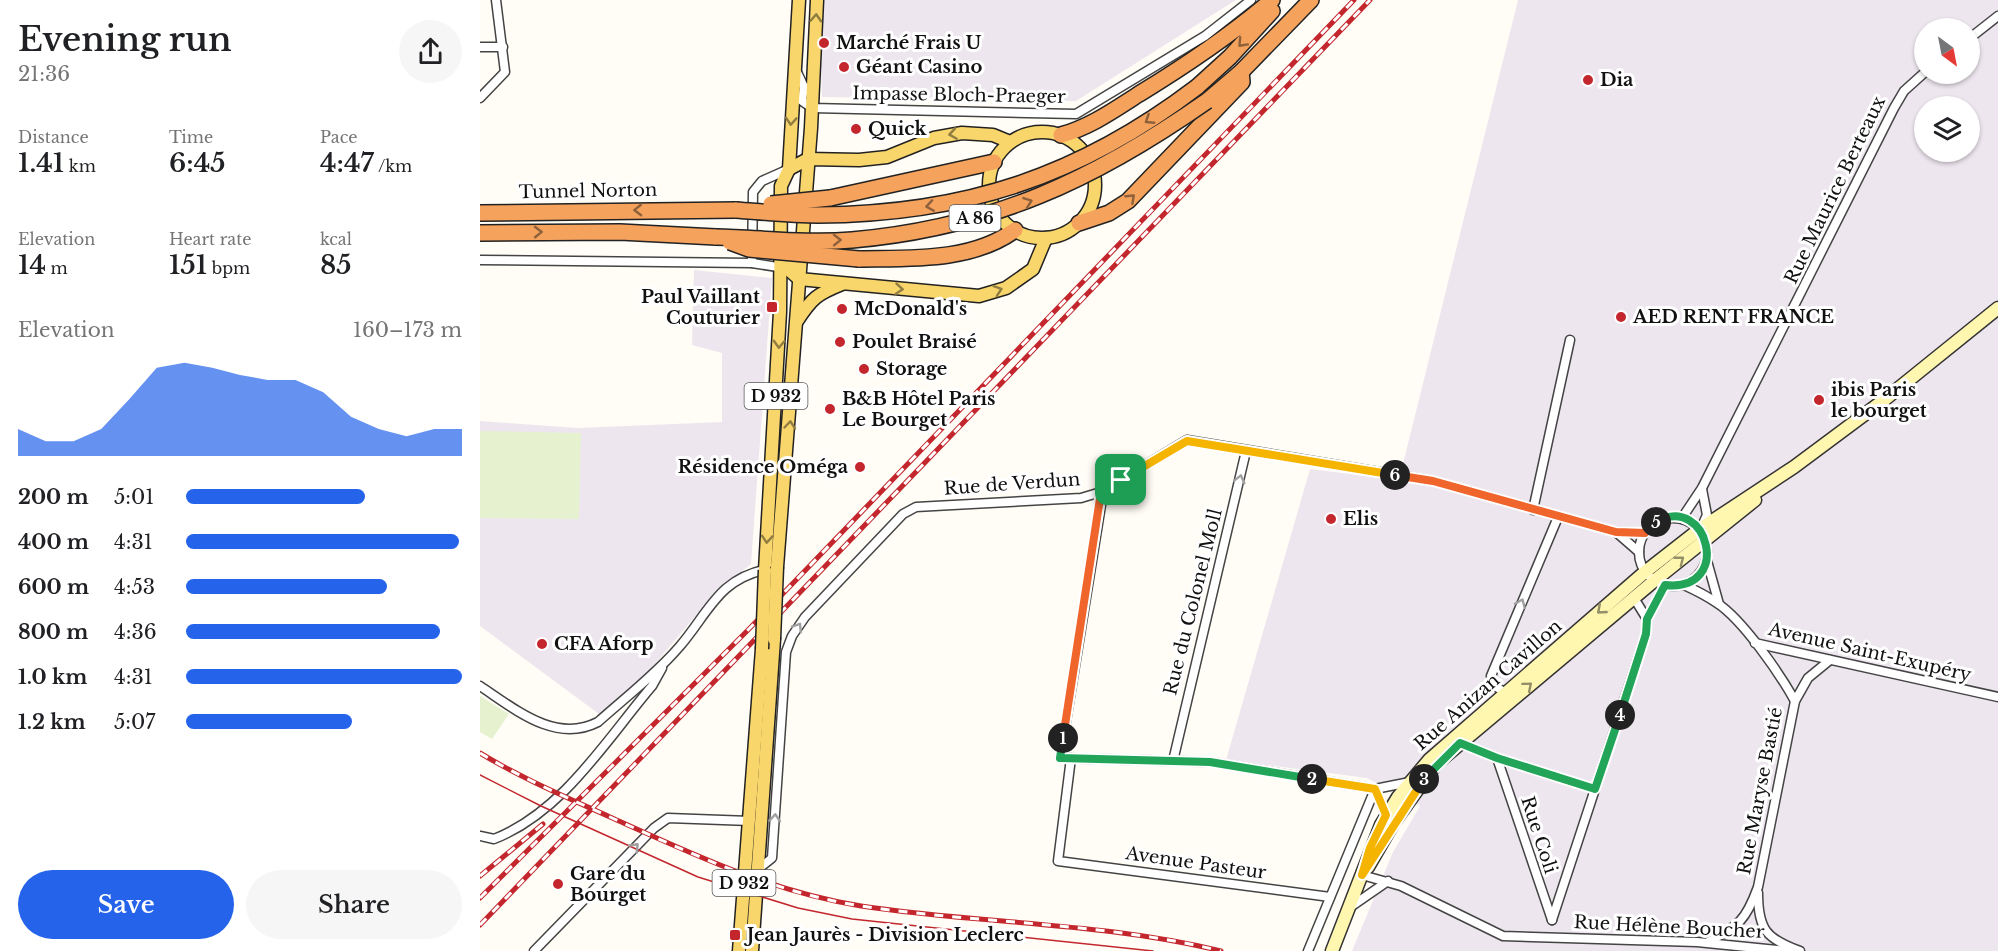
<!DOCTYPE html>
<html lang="en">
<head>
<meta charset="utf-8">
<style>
  :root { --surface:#fff; --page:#f6f6f6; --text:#202124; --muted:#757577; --accent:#2563eb }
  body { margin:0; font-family:"Libre Baskerville",serif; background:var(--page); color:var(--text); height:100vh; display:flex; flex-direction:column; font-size:22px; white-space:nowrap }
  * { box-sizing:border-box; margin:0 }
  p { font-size:20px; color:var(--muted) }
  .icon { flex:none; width:33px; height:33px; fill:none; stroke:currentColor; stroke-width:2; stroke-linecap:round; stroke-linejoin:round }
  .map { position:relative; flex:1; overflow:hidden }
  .drawer { display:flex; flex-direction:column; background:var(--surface); width:480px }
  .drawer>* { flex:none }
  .needle { width:39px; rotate:148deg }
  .fabs { position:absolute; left:1434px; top:18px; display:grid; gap:12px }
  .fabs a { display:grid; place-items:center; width:66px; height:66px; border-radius:50%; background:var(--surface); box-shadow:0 2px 4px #0004; font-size:30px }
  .pin { position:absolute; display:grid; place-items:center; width:51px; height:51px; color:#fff; margin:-26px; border-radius:12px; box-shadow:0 3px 9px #0006 }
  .km { position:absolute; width:30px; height:30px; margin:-15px; border-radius:50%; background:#222; color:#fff; font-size:16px; line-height:30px; text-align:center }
  .round { display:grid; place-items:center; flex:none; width:63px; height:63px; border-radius:32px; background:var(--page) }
  .head { display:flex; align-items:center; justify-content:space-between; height:102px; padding:0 18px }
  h1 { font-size:33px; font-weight:600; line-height:45px }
  .metrics { display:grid; grid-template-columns:repeat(3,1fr); gap:9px; height:102px; padding:6px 18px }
  .metrics div { display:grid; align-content:center }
  .metrics b { font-size:26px; font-weight:600 }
  .metrics small { font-size:16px; font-weight:400 }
  .metrics p { font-size:16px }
  .chart { height:168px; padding:12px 18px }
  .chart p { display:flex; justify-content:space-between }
  .chart svg { width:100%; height:108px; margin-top:6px; fill:var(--accent); opacity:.7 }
  .button { display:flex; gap:12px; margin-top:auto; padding:12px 18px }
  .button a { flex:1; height:69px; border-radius:36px; background:var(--accent); color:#fff; font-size:24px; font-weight:600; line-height:69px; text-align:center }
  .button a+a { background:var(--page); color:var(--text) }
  ul { padding:0 18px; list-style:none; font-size:20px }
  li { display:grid; grid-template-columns:96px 72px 1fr; align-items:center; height:45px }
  li i { height:15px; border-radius:8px; background:var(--accent) }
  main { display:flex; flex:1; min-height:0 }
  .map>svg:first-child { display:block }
</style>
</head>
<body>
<main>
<section class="drawer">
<div class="head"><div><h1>Evening run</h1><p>21:36</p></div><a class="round"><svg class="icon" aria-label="share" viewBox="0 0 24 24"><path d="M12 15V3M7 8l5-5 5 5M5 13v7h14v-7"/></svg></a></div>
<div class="metrics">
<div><p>Distance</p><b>1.41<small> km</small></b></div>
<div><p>Time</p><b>6:45</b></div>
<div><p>Pace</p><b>4:47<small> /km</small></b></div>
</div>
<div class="metrics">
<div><p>Elevation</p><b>14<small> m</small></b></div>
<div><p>Heart rate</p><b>151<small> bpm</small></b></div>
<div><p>kcal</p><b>85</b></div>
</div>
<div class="chart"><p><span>Elevation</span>160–173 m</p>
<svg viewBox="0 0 160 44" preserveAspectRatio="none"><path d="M0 44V33L10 38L20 38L30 33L40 21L50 8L60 6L70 8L80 11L90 13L100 13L110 18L120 28L130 33L140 36L150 33L160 33V44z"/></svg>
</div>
<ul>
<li><b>200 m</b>5:01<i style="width:65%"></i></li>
<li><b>400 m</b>4:31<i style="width:99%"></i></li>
<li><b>600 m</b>4:53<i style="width:73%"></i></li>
<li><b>800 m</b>4:36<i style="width:92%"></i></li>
<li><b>1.0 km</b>4:31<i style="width:100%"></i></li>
<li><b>1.2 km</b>5:07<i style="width:60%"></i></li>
</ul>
<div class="button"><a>Save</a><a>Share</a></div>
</section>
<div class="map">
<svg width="1518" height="951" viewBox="0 0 1518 951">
  <rect width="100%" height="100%" fill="#fffdf5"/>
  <g fill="#eee6ef" fill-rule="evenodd">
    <polygon points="339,0 756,0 596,101 342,97"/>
    <path d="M1038,0H1518V951H872L913,852L940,806L887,778L746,760L830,469L919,480ZM1444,28H1490V74H1444ZM1444,106H1490V152H1444Z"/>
    <polygon points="214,270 292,278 271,564 233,595 169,671 119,714 0,626 0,421 98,428 242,422 242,353 212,345"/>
  </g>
  <g fill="#e6f2cf">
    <polygon points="0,431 101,433 99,519 0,518"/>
    <polygon points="0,696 29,714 12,739 0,732"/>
  </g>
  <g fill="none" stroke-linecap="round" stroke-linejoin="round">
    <g stroke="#444" stroke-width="11">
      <g id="minor">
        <polyline points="1490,38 1518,16"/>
        <polyline points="0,47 23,47"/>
        <polyline points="316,70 324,87 322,101 332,108 596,114 725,36 771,0"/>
        <polyline points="0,98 25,72 16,0"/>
        <polyline points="0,260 272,263 304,268"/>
        <polyline points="272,263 273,192 282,181 309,169"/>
        <polyline points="621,492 622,499 580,758 730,762 895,789 930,782"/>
        <polyline points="1053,510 1090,340"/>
        <circle cx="1193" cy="552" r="34"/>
        <polyline points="1202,518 1222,488 1414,108 1424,91 1444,73"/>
        <polyline points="1221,528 1227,515 1222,489"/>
        <polyline points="1136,532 1159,552"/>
        <polyline points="1227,561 1239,604"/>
        <path d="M1204,585C1215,590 1227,596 1237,603C1263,620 1300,674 1315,701"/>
        <polyline points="1154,598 1167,619"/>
        <polyline points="1275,643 1518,697"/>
        <path d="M0,686C35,709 75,744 118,722C146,697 176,674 200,646C229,612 239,578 288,569"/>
        <polyline points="1024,692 1015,686 1011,676 1078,517"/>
        <polyline points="980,743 1017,758 1115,789"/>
        <polyline points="591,758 578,861 850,897"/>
        <polyline points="1017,758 1072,920"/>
        <polyline points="693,761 766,451"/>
        <polyline points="895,789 906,815"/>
        <path d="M0,836L14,839C83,812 126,740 172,686L182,668"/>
        <polyline points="277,870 292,858 306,652 312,636 325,617 423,514 436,507 601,498 621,492 707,440 953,481 1136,532 1165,533"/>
        <polyline points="882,875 921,886 1023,936 1217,942 1306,951"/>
        <path d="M1278,893C1278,929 1286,939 1320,951"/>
        <polyline points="869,908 908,881"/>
        <polyline points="1072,920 1166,634 1167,619 1185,585"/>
        <path d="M1228,942C1259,926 1266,920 1278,887L1315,701L1328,678L1350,660"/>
        <polyline points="54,951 174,828 188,818 270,821"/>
        <polyline points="828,951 895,789"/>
      </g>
    </g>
    <g stroke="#333" stroke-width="15">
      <g id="secondary">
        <polyline points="888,867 914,822 956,764 1174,581 1275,500"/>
        <polyline points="852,951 901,825 918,797 949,760 1165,572 1220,529 1314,467 1404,400 1518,308"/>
      </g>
    </g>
    <g stroke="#222" stroke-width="15">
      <g id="primary">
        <circle cx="562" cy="185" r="53"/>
        <polyline points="309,169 328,159 379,160 407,157 454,138 482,133 513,135 530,142"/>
        <polyline points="310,245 310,271 319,279 499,296 526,288 553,269 566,238"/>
        <path d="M317,321C332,298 337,294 362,284"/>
        <polyline points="297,567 331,128 337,0"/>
        <polyline points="285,570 300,312 301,186 309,169 319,0"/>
        <polyline points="259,951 282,649"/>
        <polyline points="272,951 294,639"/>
      </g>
    </g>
    <g stroke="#222" stroke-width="18">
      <g id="motorway">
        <polyline points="717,87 750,57 792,11"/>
        <polyline points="727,101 761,72 831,0"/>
        <path d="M581,135C610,127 634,110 659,94C705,66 751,35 792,0"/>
        <polyline points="350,198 514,162"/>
        <polyline points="0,213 256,210"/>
        <polyline points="599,223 629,213 648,201 762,82 761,72"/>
        <polyline points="0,233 140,232 236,237"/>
        <path d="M379,259C430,258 491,262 535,230"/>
      </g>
    </g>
    <use href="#minor" stroke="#fff" stroke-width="8"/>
    <use href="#secondary" stroke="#fff6b0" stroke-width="12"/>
    <use href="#primary" stroke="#f9d66b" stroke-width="12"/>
    <use href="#motorway" stroke="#f5a25d" stroke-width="15"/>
    <polyline stroke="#c4262e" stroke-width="1.5" points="0,775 61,806 218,877 318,908 372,919 673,951"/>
    <g stroke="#c4262e" stroke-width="5">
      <g id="rail">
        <path d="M0,753C41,778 86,797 130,817C212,854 292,892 381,906C500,924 623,922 741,951"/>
        <polyline points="0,876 63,824"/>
        <polyline points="0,898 268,630 874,0"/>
        <polyline points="0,925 890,0"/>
      </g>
    </g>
    <use href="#rail" stroke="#fff" stroke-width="3" stroke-dasharray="9" stroke-linecap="butt"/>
    <g stroke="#222" stroke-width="15" stroke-linecap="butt">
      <g id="primary-bridge">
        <polyline points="294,639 297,567"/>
        <polyline points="282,649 285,570"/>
      </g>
    </g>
    <g stroke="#222" stroke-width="18" stroke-linecap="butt">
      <g id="motorway-bridge">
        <polyline points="291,204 350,198"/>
        <path d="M256,210C283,212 311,215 338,215C485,214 600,176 717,87"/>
        <path d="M236,237C281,238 327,244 372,240C511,228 614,180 727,101"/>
        <polyline points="250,242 269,249 379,259"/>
      </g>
    </g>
    <use href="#primary-bridge" stroke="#f9d66b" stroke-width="12"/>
    <use href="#motorway-bridge" stroke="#f5a25d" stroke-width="15"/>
  </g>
  <defs><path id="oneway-chevron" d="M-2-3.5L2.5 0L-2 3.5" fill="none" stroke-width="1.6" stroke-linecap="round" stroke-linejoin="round" transform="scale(1.5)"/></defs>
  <g stroke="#917d42">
    <use href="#oneway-chevron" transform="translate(336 18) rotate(-87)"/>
    <use href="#oneway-chevron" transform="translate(311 121) rotate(94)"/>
    <use href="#oneway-chevron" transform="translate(473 134) rotate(171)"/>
    <use href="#oneway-chevron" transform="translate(419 289) rotate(5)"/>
    <use href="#oneway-chevron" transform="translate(518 290) rotate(-19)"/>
    <use href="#oneway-chevron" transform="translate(299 344) rotate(92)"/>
    <use href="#oneway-chevron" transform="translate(310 425) rotate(-85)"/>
    <use href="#oneway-chevron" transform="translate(287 539) rotate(94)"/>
  </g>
  <g stroke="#8e613b">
    <use href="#oneway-chevron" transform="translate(762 43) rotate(133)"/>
    <use href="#oneway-chevron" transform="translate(669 120) rotate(147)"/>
    <use href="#oneway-chevron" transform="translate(651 198) rotate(-43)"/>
    <use href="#oneway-chevron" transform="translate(548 202) rotate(-20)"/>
    <use href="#oneway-chevron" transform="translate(450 206) rotate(171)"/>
    <use href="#oneway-chevron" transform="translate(158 210) rotate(179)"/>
    <use href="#oneway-chevron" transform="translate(58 232) rotate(-1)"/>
    <use href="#oneway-chevron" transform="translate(357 240) rotate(-1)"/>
  </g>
  <g stroke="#a0a0a0">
    <use href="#oneway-chevron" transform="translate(760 479) rotate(-76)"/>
    <use href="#oneway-chevron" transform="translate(1041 603) rotate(-67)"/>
    <use href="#oneway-chevron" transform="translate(318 627) rotate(-57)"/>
    <use href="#oneway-chevron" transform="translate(295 818) rotate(-86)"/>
    <use href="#oneway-chevron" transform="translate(155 847) rotate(-46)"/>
  </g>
  <g stroke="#948f68">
    <use href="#oneway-chevron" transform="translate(1200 560) rotate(-38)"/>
    <use href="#oneway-chevron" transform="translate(1121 610) rotate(139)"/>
    <use href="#oneway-chevron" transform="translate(1048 686) rotate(-40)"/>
  </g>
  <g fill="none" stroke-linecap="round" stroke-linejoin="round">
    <g stroke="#fff" stroke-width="12">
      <polyline id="split-1" points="583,738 621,492 641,480"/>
    </g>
    <g stroke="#fff" stroke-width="12">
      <polyline id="split-2" points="583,738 580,758 730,762 832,779"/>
    </g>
    <g stroke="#fff" stroke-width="12">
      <polyline id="split-3" points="832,779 895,789 906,815 890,848 882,875 944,779"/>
    </g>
    <g stroke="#fff" stroke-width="12">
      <polyline id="split-4" points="944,779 980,743 1017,758 1115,789 1140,715"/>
    </g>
    <g stroke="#fff" stroke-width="12">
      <path id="split-5" d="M1140,715L1166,634L1167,619L1185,585C1254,593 1228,492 1176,522"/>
    </g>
    <g stroke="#fff" stroke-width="12">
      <polyline id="split-6" points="915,475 953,481 1136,532 1165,533 1176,522"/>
    </g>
    <g stroke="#fff" stroke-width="12">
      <polyline id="split-7" points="641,480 707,441 915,475"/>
    </g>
    <use href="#split-1" stroke="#f0652b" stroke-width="8"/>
    <use href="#split-2" stroke="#22a559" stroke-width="8"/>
    <use href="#split-3" stroke="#f5b400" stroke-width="8"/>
    <use href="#split-4" stroke="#22a559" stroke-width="8"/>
    <use href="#split-5" stroke="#22a559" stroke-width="8"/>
    <use href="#split-6" stroke="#f0652b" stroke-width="8"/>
    <use href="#split-7" stroke="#f5b400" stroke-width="8"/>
  </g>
  <g fill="#c4262e" stroke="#fff" stroke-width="2">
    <circle cx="344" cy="43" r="6"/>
    <circle cx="364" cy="67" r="6"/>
    <circle cx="1108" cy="80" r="6"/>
    <circle cx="376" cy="129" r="6"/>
    <rect x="286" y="301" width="12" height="12" rx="3"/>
    <circle cx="362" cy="309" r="6"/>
    <circle cx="1141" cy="317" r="6"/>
    <circle cx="360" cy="342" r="6"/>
    <circle cx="384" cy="369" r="6"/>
    <circle cx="1339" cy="400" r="6"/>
    <circle cx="350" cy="409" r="6"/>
    <circle cx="380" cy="467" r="6"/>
    <circle cx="851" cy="519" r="6"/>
    <circle cx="62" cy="644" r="6"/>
    <circle cx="78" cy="884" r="6"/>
    <rect x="249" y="929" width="12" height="12" rx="3"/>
  </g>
  <g text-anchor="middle" stroke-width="6" stroke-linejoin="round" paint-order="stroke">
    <g fill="#fff" stroke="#585858" stroke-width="1.5">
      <rect x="469.5" y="205" width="51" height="26" rx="4.5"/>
      <rect x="264.5" y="383" width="63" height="26" rx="4.5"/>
      <rect x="232.5" y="870" width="63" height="26" rx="4.5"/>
    </g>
    <g font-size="16" font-weight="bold" fill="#111">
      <text x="495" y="224">A 86</text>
      <text x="296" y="402">D 932</text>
      <text x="264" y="889">D 932</text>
    </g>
    <g font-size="18" font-weight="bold" fill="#111" stroke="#fff" text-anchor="start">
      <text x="356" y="49">Marché Frais U</text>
      <text x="376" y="73">Géant Casino</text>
      <text x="1120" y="86">Dia</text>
      <text x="388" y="135">Quick</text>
      <text x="280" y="303" text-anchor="end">Paul Vaillant<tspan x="280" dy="21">Couturier</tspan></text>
      <text x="374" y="315">McDonald's</text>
      <text x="1153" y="323">AED RENT FRANCE</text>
      <text x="372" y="348">Poulet Braisé</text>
      <text x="396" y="375">Storage</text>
      <text x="1351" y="396">ibis Paris<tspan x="1351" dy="21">le bourget</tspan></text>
      <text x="362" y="405">B&amp;B Hôtel Paris<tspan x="362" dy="21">Le Bourget</tspan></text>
      <text x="368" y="473" text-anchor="end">Résidence Oméga</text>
      <text x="863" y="525">Elis</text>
      <text x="74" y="650">CFA Aforp</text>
      <text x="90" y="880">Gare du<tspan x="90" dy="21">Bourget</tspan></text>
      <text x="267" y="941">Jean Jaurès - Division Leclerc</text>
    </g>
    <g font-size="18" fill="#111" stroke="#fff">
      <text transform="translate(479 95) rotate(1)" y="6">Impasse Bloch-Praeger</text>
      <text transform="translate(1355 190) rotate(-64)" y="6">Rue Maurice Berteaux</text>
      <text transform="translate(108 191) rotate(-1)" y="6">Tunnel Norton</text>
      <text transform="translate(532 484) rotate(-4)" y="6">Rue de Verdun</text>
      <text transform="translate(713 602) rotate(-76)" y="6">Rue du Colonel Moll</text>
      <text transform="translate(1390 652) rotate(13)" y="6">Avenue Saint-Exupéry</text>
      <text transform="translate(1008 685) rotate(-41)" y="6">Rue Anizan Cavillon</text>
      <text transform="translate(1280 791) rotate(-79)" y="6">Rue Maryse Bastié</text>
      <text transform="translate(1059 835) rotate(72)" y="6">Rue Coli</text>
      <text transform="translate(716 863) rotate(8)" y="6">Avenue Pasteur</text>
      <text transform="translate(1189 927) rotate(3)" y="6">Rue Hélène Boucher</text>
    </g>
  </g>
</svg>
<div class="fabs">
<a><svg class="needle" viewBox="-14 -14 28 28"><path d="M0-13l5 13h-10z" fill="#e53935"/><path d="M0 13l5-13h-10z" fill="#757577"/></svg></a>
<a><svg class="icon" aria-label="layers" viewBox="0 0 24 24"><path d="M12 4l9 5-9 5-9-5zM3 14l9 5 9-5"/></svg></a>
</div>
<div class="pin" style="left:641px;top:480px;background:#1e9e55"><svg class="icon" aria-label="arrive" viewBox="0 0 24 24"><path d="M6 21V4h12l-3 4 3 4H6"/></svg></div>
<b class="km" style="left:583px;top:738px">1</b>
<b class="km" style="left:832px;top:779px">2</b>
<b class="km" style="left:944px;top:779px">3</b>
<b class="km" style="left:1140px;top:715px">4</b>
<b class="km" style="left:1176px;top:522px">5</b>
<b class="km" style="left:915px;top:475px">6</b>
</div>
</main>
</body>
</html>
